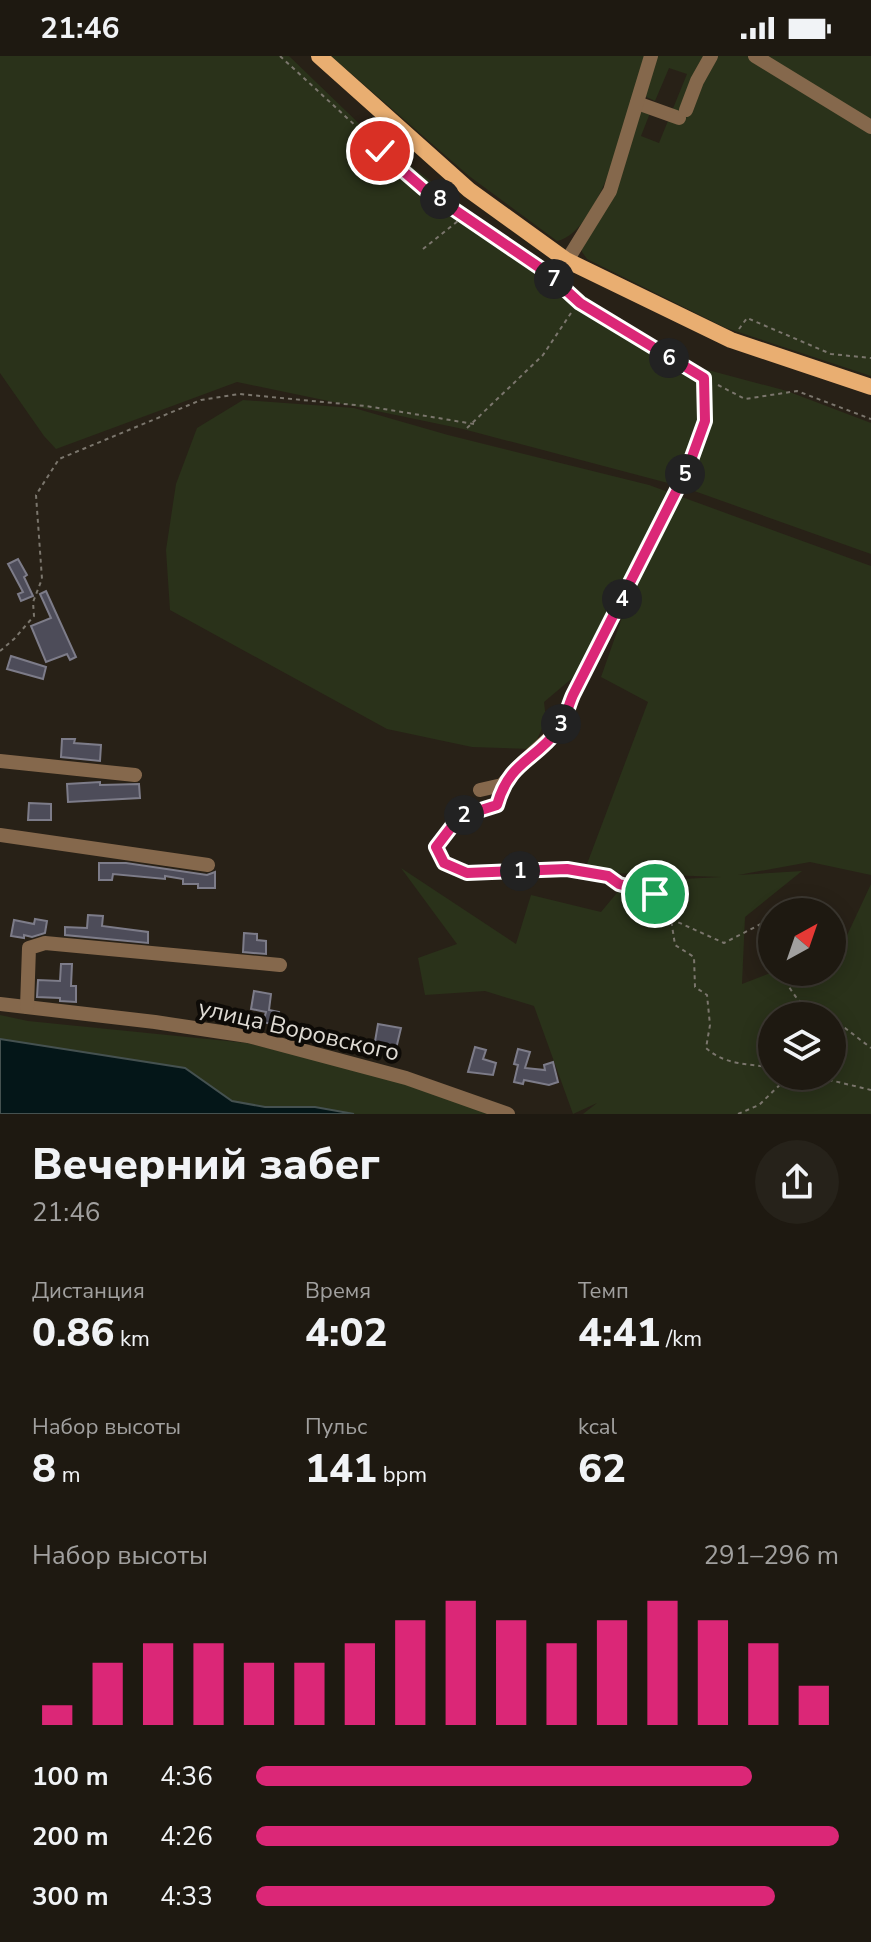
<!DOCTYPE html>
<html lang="ru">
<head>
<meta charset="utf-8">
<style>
  :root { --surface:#1e1911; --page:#26221a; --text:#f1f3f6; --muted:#a1a09f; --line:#3c3831; --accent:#db2777 }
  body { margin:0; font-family:"Nunito Sans",sans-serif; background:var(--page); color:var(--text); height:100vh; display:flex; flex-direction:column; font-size:30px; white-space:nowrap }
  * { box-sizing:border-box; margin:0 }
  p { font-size:26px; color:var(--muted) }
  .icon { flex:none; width:44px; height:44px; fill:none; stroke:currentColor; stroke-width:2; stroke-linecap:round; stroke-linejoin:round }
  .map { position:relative; height:1058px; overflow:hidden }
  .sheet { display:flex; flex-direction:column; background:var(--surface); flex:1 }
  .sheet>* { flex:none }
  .needle { width:52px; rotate:40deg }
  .buttons { position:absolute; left:758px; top:842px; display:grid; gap:16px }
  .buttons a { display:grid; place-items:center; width:88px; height:88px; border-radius:50%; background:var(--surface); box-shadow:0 4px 20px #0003,0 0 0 2px var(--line); font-size:40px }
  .pin { position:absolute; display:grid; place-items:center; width:68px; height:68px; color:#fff; margin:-34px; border:4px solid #fff; border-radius:50%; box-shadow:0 2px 8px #0007 }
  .km { position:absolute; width:40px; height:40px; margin:-20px; border-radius:50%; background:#222; color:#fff; font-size:22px; line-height:40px; text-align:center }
  .round { display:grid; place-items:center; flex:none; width:84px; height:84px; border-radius:42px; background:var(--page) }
  .headline { display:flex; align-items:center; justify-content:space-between; height:136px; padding:0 32px }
  h1 { font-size:44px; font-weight:800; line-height:60px }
  .metrics { display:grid; grid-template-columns:repeat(3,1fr); gap:12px; height:136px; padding:8px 32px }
  .metrics div { display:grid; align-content:center }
  .metrics b { font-size:40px; font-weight:800 }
  .metrics small { font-size:22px; font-weight:400 }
  .metrics p { font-size:22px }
  .chart { height:224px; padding:16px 32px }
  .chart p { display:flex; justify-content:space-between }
  .chart svg { width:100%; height:144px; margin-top:8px; stroke:var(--accent); stroke-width:6 }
  ul { padding:0 32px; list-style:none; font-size:26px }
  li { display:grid; grid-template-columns:128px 96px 1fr; align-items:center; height:60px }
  li i { height:20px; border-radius:10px; background:var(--accent) }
  .status { display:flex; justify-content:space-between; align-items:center; height:56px; padding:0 40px; background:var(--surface); direction:ltr }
  .status svg { height:22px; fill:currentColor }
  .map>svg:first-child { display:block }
</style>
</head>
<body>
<div class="status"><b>21:46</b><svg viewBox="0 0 49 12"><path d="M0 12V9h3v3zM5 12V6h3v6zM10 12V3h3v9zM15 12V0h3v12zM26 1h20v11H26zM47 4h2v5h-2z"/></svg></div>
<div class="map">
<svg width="871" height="1058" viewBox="0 0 871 1058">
  <rect width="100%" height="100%" fill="#282117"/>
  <g fill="#2a321a" fill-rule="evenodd">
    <polygon points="0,0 289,0 375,83 572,232 693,310 787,335 871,367 871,498 683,431 463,373 237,326 56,393 44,380 0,317"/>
    <path d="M331,0H646C634,41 602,177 557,185L469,120Z"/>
    <polygon points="655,0 871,0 871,320 726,272 587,203 582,196 582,189 639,53 650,57 641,80 659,87 687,18 669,12 655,45 644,40"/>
    <path d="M243,344L354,352L448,379L649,429L871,510V819L810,806L738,819L802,815L745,861L742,928L773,916H832V894L842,890L871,828V1058H583L597,1047L573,1058L534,950L485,935L425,939L418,902L457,888L401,812L516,888L531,839L601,856L626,826L721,821L584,816L648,646L601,621L631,536L583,613L544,646L546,663L533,693L472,691L387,673L170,554L166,494L176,428L197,372ZM772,960H832V1020H772Z"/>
    <polygon points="0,959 28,965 247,987 404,1025 504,1058 354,1058 315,1051 265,1051 232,1045 185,1012 0,983"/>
  </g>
  <polygon fill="#041618" stroke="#455150" stroke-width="2" points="0,983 185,1012 232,1045 265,1051 315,1051 354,1058 0,1058"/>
  <g fill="#4d4c59" stroke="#7d7c89" stroke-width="2">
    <polygon points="18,503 27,519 24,521 33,540 21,545 18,538 23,536 8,508"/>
    <polygon points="46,535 76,601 70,604 67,598 46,606 31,570 51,562 40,538"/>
    <polygon points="11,600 46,611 43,623 7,613"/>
    <polygon points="62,683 75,683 74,687 101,689 100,705 61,701"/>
    <polygon points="100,726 100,729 139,728 140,742 68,746 67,728"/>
    <polygon points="29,747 51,748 51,764 28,764"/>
    <polygon points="99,807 126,807 207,819 215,816 215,832 198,832 198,828 183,828 183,823 165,820 165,823 113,818 112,824 99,824"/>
    <polygon points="88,859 103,860 102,870 148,876 148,887 65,879 65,871 87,872"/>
    <polygon points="35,863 47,865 45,877 32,881 24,879 24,882 11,880 14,864 34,868"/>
    <polygon points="244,877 257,878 257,884 266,885 266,898 243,896"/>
    <polygon points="61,908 72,908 71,930 76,930 76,946 60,945 60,942 37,941 38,924 60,925"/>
    <polygon points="254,935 271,938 269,954 279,956 276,969 263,966 266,956 251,953"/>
    <polygon points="378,968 401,972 396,993 374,991"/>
    <polygon points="475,991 486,994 483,1003 496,1007 493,1019 468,1016"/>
    <polygon points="518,993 530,996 525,1012 545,1014 544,1009 553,1006 558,1026 549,1029 524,1024 523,1028 514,1026 518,1009 514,1008"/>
  </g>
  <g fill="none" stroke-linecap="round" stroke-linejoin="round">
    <g stroke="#7b766d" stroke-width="2" stroke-dasharray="4 4" stroke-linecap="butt">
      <polyline points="280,0 424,133 464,160"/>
      <polyline points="423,193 464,160 545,215"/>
      <polyline points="739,273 747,262 831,298 871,302"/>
      <polyline points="718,329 745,343 797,335 871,363"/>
      <polyline points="467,372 543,299 571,257"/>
      <polyline points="0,595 14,583 34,560 33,546 42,523 36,439 59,403 201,344 239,338 366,350 474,368"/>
      <path d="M498,743L497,749L459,761L436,791L444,807L467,817L567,813L608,820L619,828L655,838L671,863L675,889L694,901L695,931L707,939L710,969L706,992C726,1010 748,1007 772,1012"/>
      <polyline points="671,863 724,887 761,868 772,866"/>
      <polyline points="790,916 789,931 798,944 829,960"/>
      <polyline points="832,962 871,992"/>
      <polyline points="813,1020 871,1034"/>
      <polyline points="738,1058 759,1049 789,1020"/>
    </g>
    <g stroke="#85684c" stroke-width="14">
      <polyline points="755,0 871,71"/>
      <polyline points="637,47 679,62"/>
      <polyline points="686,54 697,25 711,0"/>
      <polyline points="0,705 135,719"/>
      <polyline points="480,734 502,729 522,707 558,674 573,639 688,412 705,365 704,322 580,247 555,224 610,135 651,0"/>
      <polyline points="0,779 208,809"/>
      <polyline points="0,948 155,966 248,980 406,1022 508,1058"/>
      <polyline points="27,951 29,892 45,887 280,909"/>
    </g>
    <polyline stroke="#e9ae71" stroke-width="16" points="319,0 469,134 566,204 731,284 871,331"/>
  </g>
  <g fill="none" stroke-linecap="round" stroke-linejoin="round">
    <g stroke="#fff" stroke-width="16">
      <path id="route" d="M380,95L424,133L546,216L580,247L704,322L705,365L688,412L573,639C568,650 565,666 557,675C534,705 509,706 497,749L459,761L436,791L444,807L467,817L567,813L608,820L619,828L655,838"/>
    </g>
    <use href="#route" stroke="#db2777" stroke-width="10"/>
  </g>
  <g text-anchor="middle" stroke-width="8" stroke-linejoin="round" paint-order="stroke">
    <g font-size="24" fill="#dedad3" stroke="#0e0b07">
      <text transform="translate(299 974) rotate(13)" y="8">улица Воровского</text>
    </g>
  </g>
</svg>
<div class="buttons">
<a><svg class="needle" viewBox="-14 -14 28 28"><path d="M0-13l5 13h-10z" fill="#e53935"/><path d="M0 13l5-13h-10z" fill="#a1a09f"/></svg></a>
<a><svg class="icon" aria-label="layers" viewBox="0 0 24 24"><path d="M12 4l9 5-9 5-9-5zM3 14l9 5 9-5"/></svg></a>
</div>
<div class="pin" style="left:655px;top:838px;background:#1e9e55"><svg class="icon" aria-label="arrive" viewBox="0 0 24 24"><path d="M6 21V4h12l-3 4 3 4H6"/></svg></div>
<div class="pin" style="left:380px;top:95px;background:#d93025"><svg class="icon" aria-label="check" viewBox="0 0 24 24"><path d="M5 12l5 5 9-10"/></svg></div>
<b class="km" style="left:520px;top:815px">1</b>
<b class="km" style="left:464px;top:759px">2</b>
<b class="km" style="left:561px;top:668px">3</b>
<b class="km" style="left:622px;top:543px">4</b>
<b class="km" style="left:685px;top:418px">5</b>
<b class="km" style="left:669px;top:302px">6</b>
<b class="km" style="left:554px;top:223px">7</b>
<b class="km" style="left:440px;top:143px">8</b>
</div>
<section class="sheet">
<div class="headline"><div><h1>Вечерний забег</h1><p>21:46</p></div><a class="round"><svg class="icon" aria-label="share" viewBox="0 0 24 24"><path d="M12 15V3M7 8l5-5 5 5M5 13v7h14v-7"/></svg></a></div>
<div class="metrics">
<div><p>Дистанция</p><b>0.86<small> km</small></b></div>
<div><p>Время</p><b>4:02</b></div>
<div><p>Темп</p><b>4:41<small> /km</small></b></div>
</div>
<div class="metrics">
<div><p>Набор высоты</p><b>8<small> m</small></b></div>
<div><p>Пульс</p><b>141<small> bpm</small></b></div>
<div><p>kcal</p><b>62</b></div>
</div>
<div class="chart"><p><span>Набор высоты</span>291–296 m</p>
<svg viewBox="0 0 160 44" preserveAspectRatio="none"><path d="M5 44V38M15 44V25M25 44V19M35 44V19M45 44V25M55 44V25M65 44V19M75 44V12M85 44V6M95 44V12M105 44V19M115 44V12M125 44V6M135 44V12M145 44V19M155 44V32"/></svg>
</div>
<ul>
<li><b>100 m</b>4:36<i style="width:85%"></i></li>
<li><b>200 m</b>4:26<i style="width:100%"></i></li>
<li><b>300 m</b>4:33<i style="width:89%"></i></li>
</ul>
</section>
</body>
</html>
